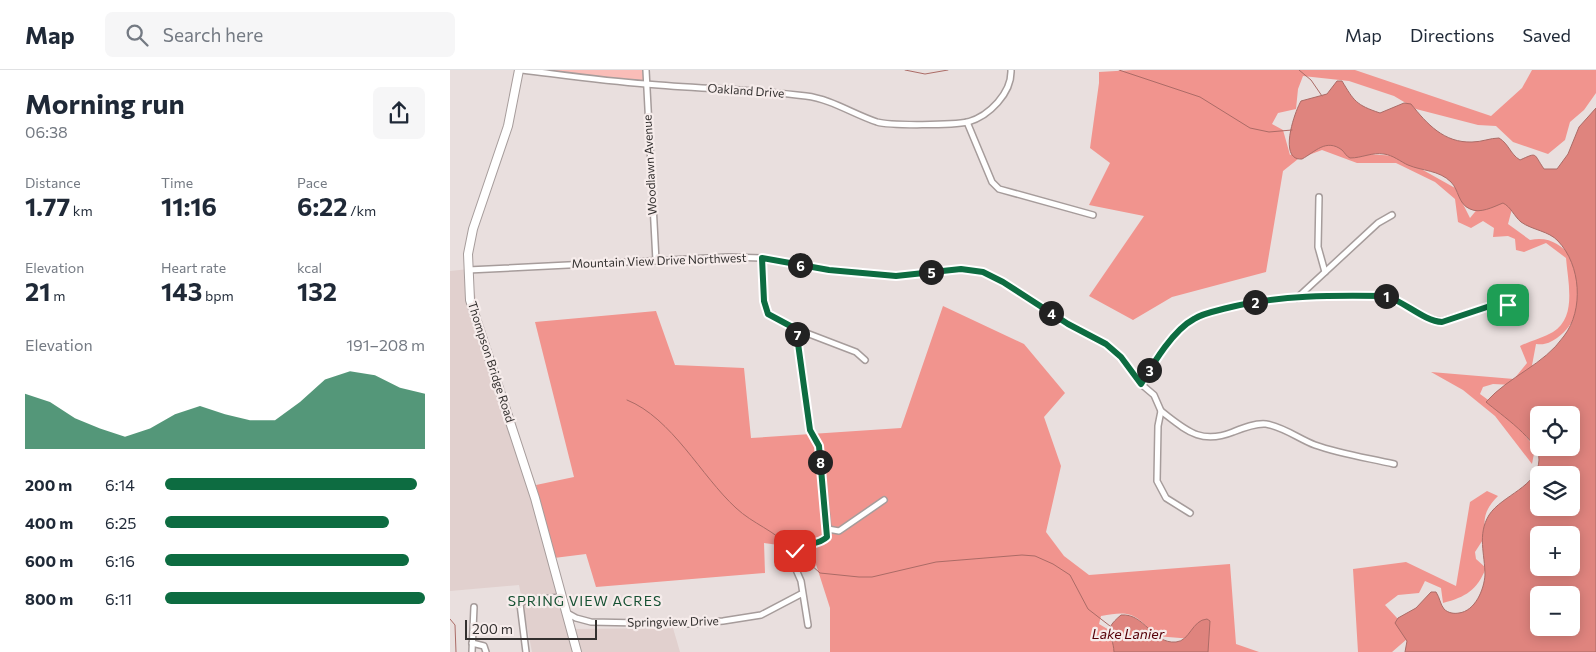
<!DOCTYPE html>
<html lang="en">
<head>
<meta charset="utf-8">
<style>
  :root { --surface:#fff; --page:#f6f6f7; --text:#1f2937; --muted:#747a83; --line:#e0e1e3; --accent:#0d6c41 }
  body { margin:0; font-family:Commissioner,sans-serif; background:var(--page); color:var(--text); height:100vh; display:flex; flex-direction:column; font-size:19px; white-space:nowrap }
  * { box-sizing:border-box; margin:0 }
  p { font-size:16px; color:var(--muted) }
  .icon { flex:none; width:28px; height:28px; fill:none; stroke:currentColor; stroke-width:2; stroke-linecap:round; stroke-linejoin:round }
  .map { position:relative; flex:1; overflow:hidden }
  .side { display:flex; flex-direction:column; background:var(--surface); width:450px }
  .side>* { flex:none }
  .fabs { position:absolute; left:1080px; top:336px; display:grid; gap:10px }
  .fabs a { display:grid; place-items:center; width:50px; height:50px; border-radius:8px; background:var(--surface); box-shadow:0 2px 12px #0003; font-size:25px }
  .scale { position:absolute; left:15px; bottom:12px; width:132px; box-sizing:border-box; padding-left:5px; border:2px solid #33302f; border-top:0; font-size:14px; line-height:18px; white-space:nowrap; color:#33302f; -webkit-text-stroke:4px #f6eceb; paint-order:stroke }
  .pin { position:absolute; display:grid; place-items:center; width:42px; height:42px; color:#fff; margin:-21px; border-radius:10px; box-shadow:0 2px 8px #0006 }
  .km { position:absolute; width:25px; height:25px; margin:-12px; border-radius:50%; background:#222; color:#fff; font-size:14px; line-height:25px; text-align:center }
  .round { display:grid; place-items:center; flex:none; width:52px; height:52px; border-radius:8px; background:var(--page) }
  .overview { display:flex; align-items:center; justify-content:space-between; height:85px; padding:0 25px }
  h1 { font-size:28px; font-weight:700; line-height:38px }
  .metrics { display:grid; grid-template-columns:repeat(3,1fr); gap:8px; height:85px; padding:5px 25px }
  .metrics div { display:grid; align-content:center }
  .metrics b { font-size:25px; font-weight:700 }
  .metrics small { font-size:14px; font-weight:400 }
  .metrics p { font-size:14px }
  .chart { height:140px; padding:10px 25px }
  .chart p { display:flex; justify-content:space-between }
  .chart svg { width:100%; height:90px; margin-top:5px; fill:var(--accent); opacity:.7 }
  ul { padding:0 25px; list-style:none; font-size:16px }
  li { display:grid; grid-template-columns:80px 60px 1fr; align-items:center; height:38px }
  li i { height:12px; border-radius:6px; background:var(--accent) }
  header { display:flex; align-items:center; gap:30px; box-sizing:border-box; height:70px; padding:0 25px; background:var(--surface); border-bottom:1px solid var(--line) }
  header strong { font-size:24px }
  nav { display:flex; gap:28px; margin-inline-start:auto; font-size:18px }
  .search { width:350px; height:45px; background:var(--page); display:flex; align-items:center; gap:12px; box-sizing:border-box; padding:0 18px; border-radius:8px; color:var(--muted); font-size:19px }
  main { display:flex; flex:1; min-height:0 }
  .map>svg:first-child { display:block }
</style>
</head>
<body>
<header>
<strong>Map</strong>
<div class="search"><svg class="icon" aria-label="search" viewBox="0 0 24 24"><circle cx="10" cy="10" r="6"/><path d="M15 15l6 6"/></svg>Search here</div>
<nav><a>Map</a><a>Directions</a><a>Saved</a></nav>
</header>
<main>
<section class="side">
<div class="overview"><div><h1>Morning run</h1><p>06:38</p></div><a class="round"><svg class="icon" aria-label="share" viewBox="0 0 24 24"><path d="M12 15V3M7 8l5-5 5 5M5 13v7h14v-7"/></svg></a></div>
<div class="metrics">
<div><p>Distance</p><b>1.77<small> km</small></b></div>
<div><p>Time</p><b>11:16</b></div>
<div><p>Pace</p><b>6:22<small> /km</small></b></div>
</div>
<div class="metrics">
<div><p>Elevation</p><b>21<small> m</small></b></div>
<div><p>Heart rate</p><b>143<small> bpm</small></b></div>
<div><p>kcal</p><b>132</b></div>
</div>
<div class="chart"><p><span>Elevation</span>191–208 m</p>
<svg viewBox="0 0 160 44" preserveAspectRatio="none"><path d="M0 44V17L10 21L20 29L30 34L40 38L50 34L60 27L70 23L80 27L90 30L100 30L110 21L120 10L130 6L140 8L150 14L160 17V44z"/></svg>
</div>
<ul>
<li><b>200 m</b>6:14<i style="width:97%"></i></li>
<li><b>400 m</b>6:25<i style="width:86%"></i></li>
<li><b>600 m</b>6:16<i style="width:94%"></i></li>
<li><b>800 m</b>6:11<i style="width:100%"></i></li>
</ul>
</section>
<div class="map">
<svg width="1146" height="582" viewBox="0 0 1146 582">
  <rect width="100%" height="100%" fill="#e9dfde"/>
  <polygon fill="#e1d0ce" points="19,199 40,287 86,415 122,559 223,558 230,582 82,582 69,515 0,521 0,201"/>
  <polygon fill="#fabdb8" points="69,0 195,0 193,14"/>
  <g fill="#f1948e">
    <path d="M683,0H905L1041,46L1072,18L1082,0H1146V23L1134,40L1120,52L1115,70L1098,84L1063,72L1046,56L1028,55L966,39L944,26L899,11L853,6L848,19L846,39L828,43L822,54L833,60L840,85L861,75L889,73L899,83L948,86L1005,118L1020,148L1029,137L1044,127L1063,135L1058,154L1080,170C1103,165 1114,179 1129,193C1129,221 1133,250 1107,268C1099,273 1096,275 1086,274L1080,306L1063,315L1043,314L1033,317L1030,324L1060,346L1085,378L1082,394L1045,346L1013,320L981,302L1064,309L1077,293L1070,276C1080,271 1093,268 1103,262C1127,247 1118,213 1116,188L1096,173L1074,182L1066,180L1065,169L1058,166L1043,167L1044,158L1033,151L1021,158L1008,152L1005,129L985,112L946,93H907L872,80L848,89L833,101L816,202L722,227L683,250L639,226L694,146L639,135L660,93L640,78L649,13V2Z"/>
    <path d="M493,236L574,274L615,323L594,347L611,396L596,462L614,486L639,505L780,494L786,574L809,582H746L743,569L705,566C686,544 681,540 651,546L649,554L666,564L669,582H380V538L363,485L350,478L314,473L315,503L146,517L136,484L104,488L86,415L124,407L85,252L206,241L225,295L294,298L301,368L451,358Z"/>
    <path d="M1037,421L1048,426C1036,438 1032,448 1036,465L1025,482L1026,489L1036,498C1027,520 1016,527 993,533L991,518L975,511L969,523L948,525L935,535L947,548L957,569L942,582H908L903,499L956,492L1006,516L1020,432Z"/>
  </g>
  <g fill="#df847e" stroke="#ab6b66" fill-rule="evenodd">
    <path d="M887,11H892C904,31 906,35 930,43L954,33L961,34C977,54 994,73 1022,72C1032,72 1040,68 1049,68C1059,74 1060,84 1070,90C1088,82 1083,83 1094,99H1107L1118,84L1129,57L1146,38V582H955L957,571L945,553L948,548L966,538L981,522H986C990,528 990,534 994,539C998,543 1004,544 1009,543C1025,541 1034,520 1035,505C1035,484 1027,465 1039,445C1052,425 1088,417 1089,390C1090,371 1050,344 1036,332C1059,306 1094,295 1114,266C1134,240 1131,195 1108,171C1099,161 1082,160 1071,152C1064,146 1061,137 1053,133C1043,137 1030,144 1020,139C1008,134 1009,120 1001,112C989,100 972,101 958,95C951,92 943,85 934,84C922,82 912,88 900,88C896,86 895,83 892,80C876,68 865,82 852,89C828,91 844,43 851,31L877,24ZM1089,345H1121V378H1089ZM1089,405H1121V438H1089ZM1089,465H1121V498H1089ZM1089,525H1121V558H1089Z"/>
    <path d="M671,545C695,543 702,574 726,572C740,571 742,550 757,549L760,551L758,582H664C663,562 651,562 671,545Z"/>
  </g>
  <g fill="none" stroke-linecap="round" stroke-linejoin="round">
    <g stroke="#ab6b66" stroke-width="1">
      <polyline points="455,0 475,4 498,0"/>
      <polyline points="669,0 750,27 800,58 819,62 842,60"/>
      <polyline points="849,0 861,10 872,26"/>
      <path d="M177,330C222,348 251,406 286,438C303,454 324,460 342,479"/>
      <polyline points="349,484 370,503 409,507 422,507 486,492 572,485 585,486 603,494 620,505 638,539 660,556"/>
      <polyline points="0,549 5,555 6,582"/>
    </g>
    <g stroke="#a69c9b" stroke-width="8">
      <g id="minor">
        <path d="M72,0C113,5 155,11 196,14C249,19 303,19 356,26C381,29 403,44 427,52C440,56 504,55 518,52C539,46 562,23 561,0"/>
        <polyline points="196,0 206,191"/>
        <polyline points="517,52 542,112 549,119 643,145"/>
        <polyline points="869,127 868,177 875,202"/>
        <polyline points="312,188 314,231 318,244 346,259 406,282 415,290"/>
        <polyline points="18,200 278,187 312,188 379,200 446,206 511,199 533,202 553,212 618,254 656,274 671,287 691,314 704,325 711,341 708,356 707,411 716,428 740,443"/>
        <polyline points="847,228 928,153 942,145"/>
        <path d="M346,259L360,360L369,376L378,459C376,477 357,470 345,481L344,495L351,511L358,555"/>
        <path d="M691,314C703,294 723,260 744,249C753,243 766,241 777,238C829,225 883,225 936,226C955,232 974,251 992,251L1052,232L1065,236L1069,231V226L1062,222L1055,226L1052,232"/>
        <path d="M711,341C736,360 750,375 783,362C793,358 805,353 816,354C834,357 849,369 865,375C890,384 918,388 944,394"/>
        <polyline points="378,459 389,461 434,430"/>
        <polyline points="117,543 126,548 141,552 239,554 273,551 311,545 351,524"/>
        <polyline points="22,573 34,576 36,582"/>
        <polyline points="22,582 24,537"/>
        <polyline points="76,582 70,534 76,530 112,527"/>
      </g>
    </g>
    <g stroke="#a69c9b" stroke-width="10">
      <polyline id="trunk" points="69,0 58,56 23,159 18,184 20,230 85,428 127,582"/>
    </g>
    <use href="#minor" stroke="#fff" stroke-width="5"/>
    <use href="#trunk" stroke="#fff" stroke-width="8"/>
  </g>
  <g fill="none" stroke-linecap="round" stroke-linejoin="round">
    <g stroke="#fff" stroke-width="10">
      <path id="route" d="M345,481C355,472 368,476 377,467L369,376L360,360L346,259L318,244L314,231L312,188L379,200L446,206L511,199L533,202L553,212L618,254L656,274L671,287L691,314C703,294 723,260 744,249C753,243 766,241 777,238C829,225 883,225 936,226C955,232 974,251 992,252L1052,232L1058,235"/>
    </g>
    <use href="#route" stroke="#0d6c41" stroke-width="6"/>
  </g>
  <g text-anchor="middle" stroke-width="4.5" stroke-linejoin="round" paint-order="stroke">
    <g font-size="12" fill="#33302f" stroke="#f6eceb">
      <text transform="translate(296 21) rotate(4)" y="4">Oakland Drive</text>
      <text transform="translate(200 95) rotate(-93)" y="4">Woodlawn Avenue</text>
      <text transform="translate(209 191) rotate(-2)" y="4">Mountain View Drive Northwest</text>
      <text transform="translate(41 292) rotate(72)" y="4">Thompson Bridge Road</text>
      <text transform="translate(223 552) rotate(-1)" y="4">Springview Drive</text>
    </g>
    <g font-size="14" letter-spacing="1" fill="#165133" stroke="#f6eceb">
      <text x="135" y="536">SPRING VIEW ACRES</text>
    </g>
    <g font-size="14" font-style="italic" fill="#560109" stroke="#f6eceb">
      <text x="678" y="569">Lake Lanier</text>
    </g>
  </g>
</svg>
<div class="fabs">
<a><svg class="icon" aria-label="locate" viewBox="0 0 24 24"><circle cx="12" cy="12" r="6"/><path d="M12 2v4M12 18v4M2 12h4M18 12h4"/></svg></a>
<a><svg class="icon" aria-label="layers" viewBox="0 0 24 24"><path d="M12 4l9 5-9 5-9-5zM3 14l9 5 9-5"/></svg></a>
<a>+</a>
<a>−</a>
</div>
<div class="scale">200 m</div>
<div class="pin" style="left:1058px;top:235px;background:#1e9e55"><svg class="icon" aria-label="arrive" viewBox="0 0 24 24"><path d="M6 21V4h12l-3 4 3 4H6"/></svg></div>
<div class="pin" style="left:345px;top:481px;background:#d93025"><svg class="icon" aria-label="check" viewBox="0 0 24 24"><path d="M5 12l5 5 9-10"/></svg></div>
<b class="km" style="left:936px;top:226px">1</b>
<b class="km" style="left:805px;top:232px">2</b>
<b class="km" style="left:699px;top:300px">3</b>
<b class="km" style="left:601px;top:243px">4</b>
<b class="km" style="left:481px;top:202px">5</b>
<b class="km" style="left:350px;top:195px">6</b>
<b class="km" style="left:347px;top:264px">7</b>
<b class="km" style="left:370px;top:392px">8</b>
</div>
</main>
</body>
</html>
